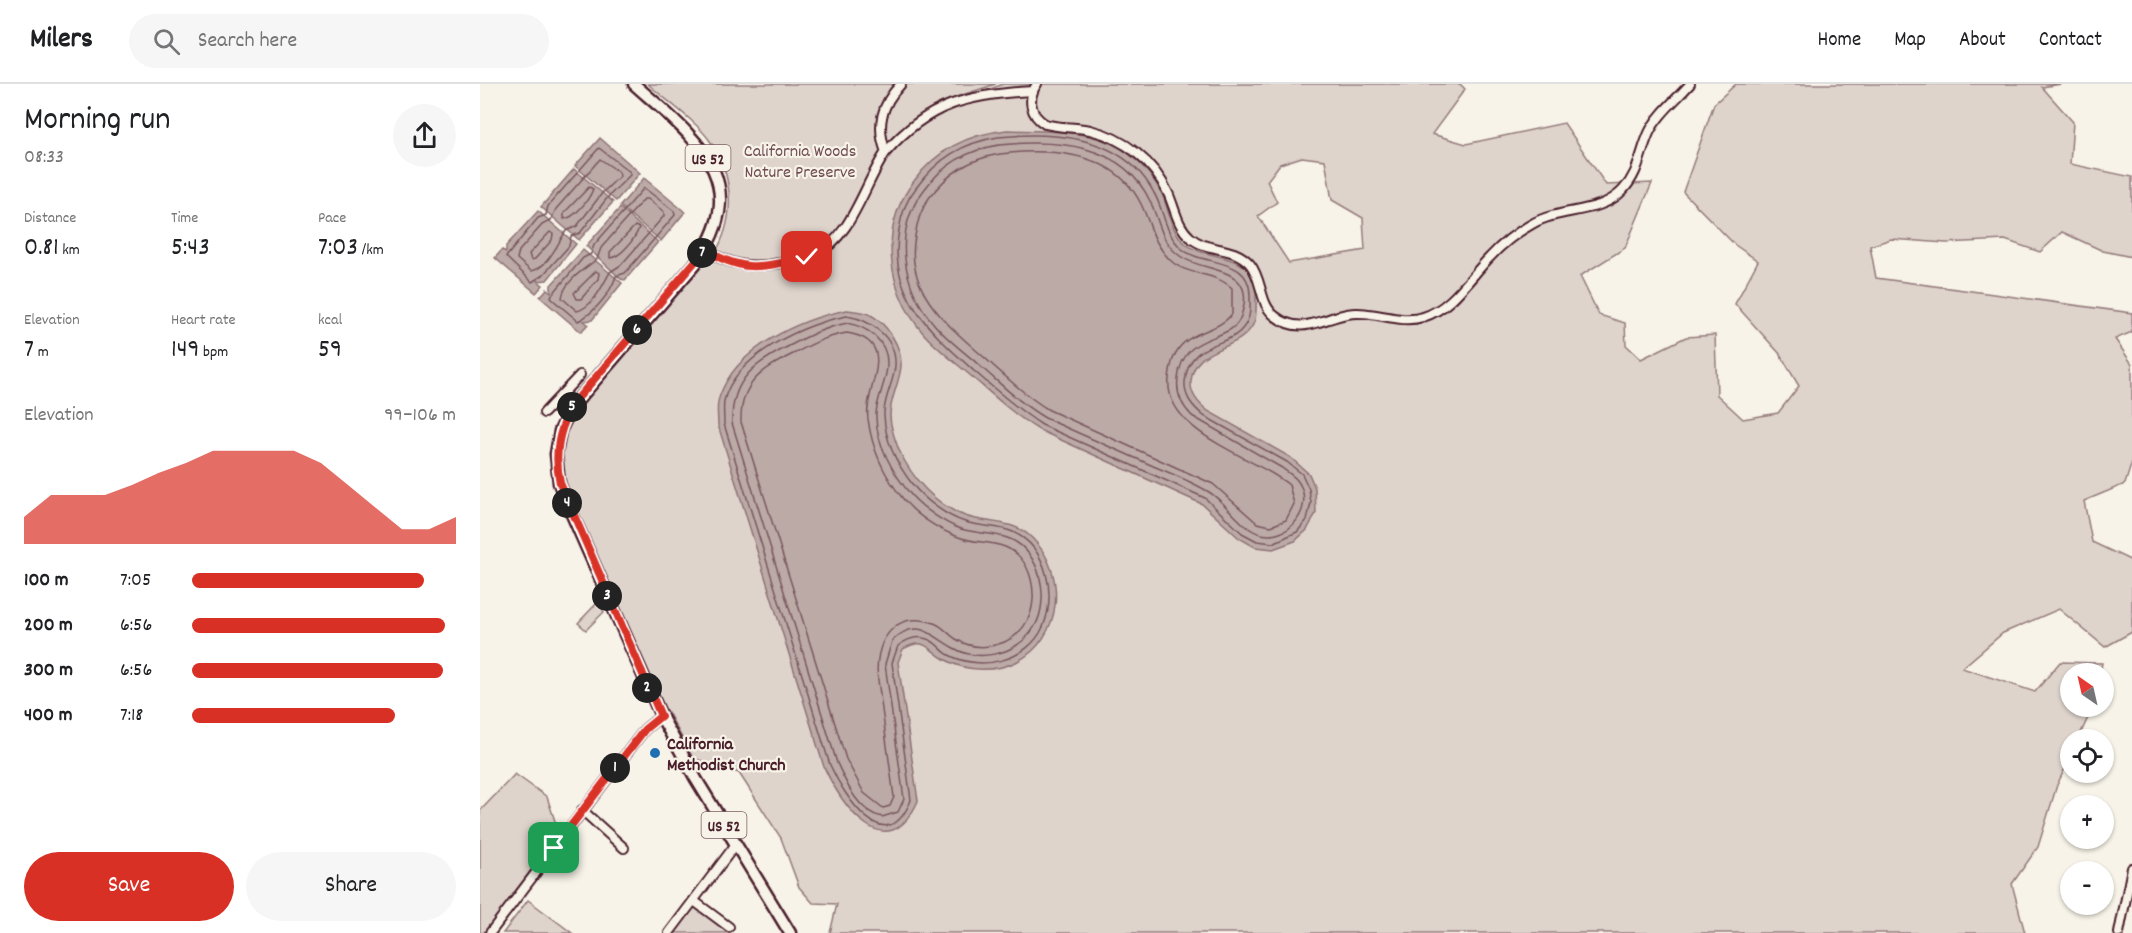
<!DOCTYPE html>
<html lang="en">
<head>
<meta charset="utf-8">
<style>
  :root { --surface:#fff; --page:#f6f6f6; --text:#202124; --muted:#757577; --line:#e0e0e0; --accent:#d93025 }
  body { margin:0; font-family:Dekko,sans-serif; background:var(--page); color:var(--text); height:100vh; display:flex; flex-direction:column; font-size:22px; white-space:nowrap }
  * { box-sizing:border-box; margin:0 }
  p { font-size:20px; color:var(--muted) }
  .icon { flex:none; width:33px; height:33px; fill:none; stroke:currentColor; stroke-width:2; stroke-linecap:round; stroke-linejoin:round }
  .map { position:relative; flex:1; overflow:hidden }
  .side { display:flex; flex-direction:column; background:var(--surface); width:480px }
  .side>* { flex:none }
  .needle { width:39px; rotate:326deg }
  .controls { position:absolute; left:1580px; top:579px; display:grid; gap:12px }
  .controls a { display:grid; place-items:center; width:54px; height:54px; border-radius:50%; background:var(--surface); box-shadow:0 2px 4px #0004; font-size:30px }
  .pin { position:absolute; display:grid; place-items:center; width:51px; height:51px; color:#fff; margin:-26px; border-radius:12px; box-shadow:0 3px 9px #0006 }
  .km { position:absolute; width:30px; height:30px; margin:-15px; border-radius:50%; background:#222; color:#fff; font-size:16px; line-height:30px; text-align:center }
  .round { display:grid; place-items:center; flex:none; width:63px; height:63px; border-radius:32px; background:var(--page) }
  .head { display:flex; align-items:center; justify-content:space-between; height:102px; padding:0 24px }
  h1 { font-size:33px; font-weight:600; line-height:45px }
  .metrics { display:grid; grid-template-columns:repeat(3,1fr); gap:9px; height:102px; padding:6px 24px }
  .metrics div { display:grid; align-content:center }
  .metrics b { font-size:26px; font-weight:600 }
  .metrics small { font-size:16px; font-weight:400 }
  .metrics p { font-size:16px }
  .chart { height:168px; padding:12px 24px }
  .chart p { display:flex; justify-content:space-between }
  .chart svg { width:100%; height:108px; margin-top:6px; fill:var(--accent); opacity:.7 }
  .primary-button { display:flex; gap:12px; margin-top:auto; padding:12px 24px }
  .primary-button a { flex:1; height:69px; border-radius:36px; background:var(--accent); color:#fff; font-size:24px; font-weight:600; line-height:69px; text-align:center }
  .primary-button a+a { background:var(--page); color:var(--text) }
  ul { padding:0 24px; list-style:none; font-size:20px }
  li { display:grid; grid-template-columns:96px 72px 1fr; align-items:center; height:45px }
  li i { height:15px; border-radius:8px; background:var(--accent) }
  header { display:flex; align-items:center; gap:36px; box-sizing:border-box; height:84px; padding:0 30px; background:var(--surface); border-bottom:2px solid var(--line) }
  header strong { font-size:28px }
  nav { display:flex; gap:33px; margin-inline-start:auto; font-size:21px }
  .search { width:420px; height:54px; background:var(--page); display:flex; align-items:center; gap:15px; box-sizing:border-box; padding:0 21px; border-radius:33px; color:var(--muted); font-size:22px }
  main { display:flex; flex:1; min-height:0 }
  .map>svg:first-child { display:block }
</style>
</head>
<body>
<header>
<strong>Milers</strong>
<div class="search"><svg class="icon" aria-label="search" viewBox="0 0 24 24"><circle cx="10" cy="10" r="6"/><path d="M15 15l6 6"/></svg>Search here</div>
<nav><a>Home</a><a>Map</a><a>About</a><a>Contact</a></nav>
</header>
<main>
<section class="side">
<div class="head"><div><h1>Morning run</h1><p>08:33</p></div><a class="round"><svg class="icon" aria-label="share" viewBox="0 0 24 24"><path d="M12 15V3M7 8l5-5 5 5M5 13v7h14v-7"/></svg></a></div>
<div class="metrics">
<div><p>Distance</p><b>0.81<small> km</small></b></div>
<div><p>Time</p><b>5:43</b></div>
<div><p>Pace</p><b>7:03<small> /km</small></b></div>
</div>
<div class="metrics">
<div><p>Elevation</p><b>7<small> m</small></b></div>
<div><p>Heart rate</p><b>149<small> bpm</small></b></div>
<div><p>kcal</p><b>59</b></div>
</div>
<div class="chart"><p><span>Elevation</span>99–106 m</p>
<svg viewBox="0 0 160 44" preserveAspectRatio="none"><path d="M0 44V33L10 24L20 24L30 24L40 20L50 15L60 11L70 6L80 6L90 6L100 6L110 11L120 20L130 29L140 38L150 38L160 33V44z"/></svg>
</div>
<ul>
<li><b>100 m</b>7:05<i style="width:88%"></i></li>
<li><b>200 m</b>6:56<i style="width:96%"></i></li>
<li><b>300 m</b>6:56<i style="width:95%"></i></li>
<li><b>400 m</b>7:18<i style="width:77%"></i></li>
</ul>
<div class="primary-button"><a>Save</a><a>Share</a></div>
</section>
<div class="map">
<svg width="1652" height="849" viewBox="0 0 1652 849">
  <rect width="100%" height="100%" fill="#f7f3e8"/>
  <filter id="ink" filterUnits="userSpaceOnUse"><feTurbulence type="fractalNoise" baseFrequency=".0167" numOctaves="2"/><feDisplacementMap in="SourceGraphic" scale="12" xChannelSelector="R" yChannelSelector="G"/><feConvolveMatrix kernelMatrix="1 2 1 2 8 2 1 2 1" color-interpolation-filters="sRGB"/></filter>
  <g filter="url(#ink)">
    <g fill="#ded4cc" stroke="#947a7c" stroke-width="1.5" fill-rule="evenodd">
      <path d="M168,0H516L476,13L471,20L523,0H980L985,5L952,50L986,60L1084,39L1126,101L1172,99L1145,164L1100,192L1119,231L1145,239L1146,261L1161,275L1206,253L1235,251L1237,311L1263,335L1298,329L1319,302L1300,270L1255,220L1278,177L1255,161L1203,108L1234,20L1256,0H1582L1562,3L1593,38L1590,80L1652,93V173L1623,167L1582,148L1560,168L1525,156L1466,159L1411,155L1390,162L1396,194L1652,229V248L1635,255L1652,280V378L1645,400L1604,417L1612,458L1652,477V548L1625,563L1579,525L1523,549L1482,584L1555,608L1580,578L1622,579L1620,589L1590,590V622L1613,623L1598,655L1590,656V674L1577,701L1558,763L1532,800L1545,849H350L357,820L333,819L319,803L301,754L259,689L213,674L188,628L181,632L78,389L85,335L225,166L234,171C256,135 254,91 230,57C216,37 187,17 168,0ZM822,73L845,76L852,116L883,134L885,166L809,179L778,132L797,118L787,97L800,80Z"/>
      <polygon points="118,518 124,528 106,546 98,539"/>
      <polygon points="35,690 67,713 77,743 86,740 6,849 0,849 0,727"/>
      <polygon points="48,816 92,849 23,849"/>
      <polygon points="216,820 245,847 247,849 193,849"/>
    </g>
    <g fill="#bcaaa7" stroke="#8e7275" stroke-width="1.5">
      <path d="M527,46C590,48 646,43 681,108C690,126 689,146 706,160C728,178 777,165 776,212C776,220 777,232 774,239C759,270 715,259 711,297C710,310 718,319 728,327L810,373L829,390L835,404L836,429L827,446L815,457L793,465L775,463L759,454L722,420L559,346C534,331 513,311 491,292C475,278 457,265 443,249C407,206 398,144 434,97C457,65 488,50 527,46Z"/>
      <polygon points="120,54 160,89 136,117 95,82"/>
      <polygon points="94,85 133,118 99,156 61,123"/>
      <polygon points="164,94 205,128 181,157 140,122"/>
      <polygon points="140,124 178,158 145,196 141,195 106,162"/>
      <polygon points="58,127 96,160 67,196 58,197 63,201 56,209 15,174 22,166 26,168 26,162"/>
      <polygon points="103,166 142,199 112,236 104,237 108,240 101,248 60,213 67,205 71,208 71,201"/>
      <path d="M367,226C374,227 383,227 389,230C407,239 422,263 421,282C420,298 410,314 410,331C410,342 415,356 419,366C432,394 454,420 485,432C507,440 533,435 552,454C588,489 583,555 536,578C515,588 487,588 466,576C447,566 447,552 423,565L418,578L438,717C407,785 362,723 344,683L238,341C238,333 236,322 239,314C255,264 320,235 367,226Z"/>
    </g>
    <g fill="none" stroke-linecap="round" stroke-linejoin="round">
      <g stroke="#78575d" stroke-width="1.5">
        <path d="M518,53C575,47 644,52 674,109C685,128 684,149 702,165C723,183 771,171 770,213C770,220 771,229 768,235C756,268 709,250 705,298C704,313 713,323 724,332L807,378L822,390L829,405L831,419L827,436L817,448L793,459L777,457L762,449L725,414L562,341C537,325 516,306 494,287C451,248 407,210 419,146C421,132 426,116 436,104C457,75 482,59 518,53Z"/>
        <path d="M519,61C576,55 643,59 670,117C680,137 680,158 700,172C724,190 779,180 761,232C752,261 703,244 698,295C696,309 702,322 712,332L802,384C807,388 813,391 817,396C837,422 809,460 778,449C759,442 747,419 729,408C711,397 690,389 671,381C635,365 600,350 565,334C541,320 522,301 501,283C486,269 467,256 454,240C422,203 412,147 444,106C463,80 487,66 519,61Z"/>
        <polygon points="119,64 150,88 150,91 128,113 100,149 91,152 89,162 63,191 52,198 26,173 58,134 66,131 68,122"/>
        <path d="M520,70C572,64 635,67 661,120C672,142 671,156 690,176C708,193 734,187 752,204V230C739,247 713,246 699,264C692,273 690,283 689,294C683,349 774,372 809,401L814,420L806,436L791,442L777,439L733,400L569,326C546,312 526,293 506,275C469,242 424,208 435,152C437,138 441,125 449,114C468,89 489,75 520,70Z"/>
        <path d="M120,75L139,88L140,92L123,108L97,142L86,147C77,160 68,184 51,187L37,175L39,167L62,141L71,136L76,125Z"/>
        <path d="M109,103L113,105C109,116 95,134 84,135V129Z"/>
        <path d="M164,104L194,127L195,131L145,189L136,192C131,209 113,230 98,237L72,215L71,212L103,174L111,170L114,161Z"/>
        <path d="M164,115H168L184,128V132L141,181L130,188C123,201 113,223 97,227L82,214C84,197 105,185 117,175L121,164Z"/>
        <path d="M155,142L159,144C155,155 141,173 130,174V168Z"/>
        <polygon points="70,148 73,150 72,156 55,175 51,176 49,170"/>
        <polygon points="116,187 119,189 118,195 101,215 97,215 94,209"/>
        <path d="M367,232C391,236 417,254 415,282C414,298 403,315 404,331C405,357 418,382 433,401C445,416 466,432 485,438C500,443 518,441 533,448C568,464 576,511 563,543C548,577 501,588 469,571C461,567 456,557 447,555C436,551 427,555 418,562L412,579L431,716C406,778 364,712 350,681L244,340C244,333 243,324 244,317C255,271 326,239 367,232Z"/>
        <path d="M367,239C388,243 408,257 407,281C407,297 397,313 396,330C395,359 414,391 432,412C444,425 464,439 481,445C496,450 515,448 530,455C561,468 570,515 555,542C539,570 499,580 472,563C450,550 436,533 412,557L405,580L424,715L418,728L402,733C378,728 366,699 357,679L252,339C251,295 275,279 311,261C330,251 346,243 367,239Z"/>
        <path d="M367,249C422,258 383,304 388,335C392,366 404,392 424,416C437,432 458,445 476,452C491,459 509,457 525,463C552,473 560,514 547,537C534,562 499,570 476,555C468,550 463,542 454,539C412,525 393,561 398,596C403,635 409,674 414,713L410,722L403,724L384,709L366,675L261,338C260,298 283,285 315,269C332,260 347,252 367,249Z"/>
      </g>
      <g stroke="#4a1f2b" stroke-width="12">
        <g id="minor">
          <path d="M557,0C547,14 550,31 565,40C580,44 595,43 610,46C644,54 674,78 688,109C695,124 697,142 710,153C727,169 752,160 770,180C783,196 779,220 795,232C820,252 840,235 867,230C892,225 919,241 943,233C971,225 990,193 1010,173C1022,160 1036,149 1052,140C1081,123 1120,131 1143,106C1159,89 1160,69 1169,49C1177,31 1197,15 1210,0"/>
          <path d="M406,68C448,19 490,10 553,7"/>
          <path d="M225,166C251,181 270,185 300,179C312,177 325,175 336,170C372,153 384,100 406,68C396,42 401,21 421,0"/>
          <polyline points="64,329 100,291"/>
          <polyline points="102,726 144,764"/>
          <polyline points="214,817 249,843"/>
          <polyline points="10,849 165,645 181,632"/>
          <polyline points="189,849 256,760"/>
          <polyline points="1639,849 1652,784"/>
        </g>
      </g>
      <g stroke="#4a1f2b" stroke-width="15">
        <path id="major" d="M154,0C214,54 276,96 215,180L91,324L80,347L76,370L79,399L87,419L181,632L216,695L310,849"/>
      </g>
      <use href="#minor" stroke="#f7f3e8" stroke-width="8"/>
      <use href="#major" stroke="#f7f3e8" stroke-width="10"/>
    </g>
  </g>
  <g fill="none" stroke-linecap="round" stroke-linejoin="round" filter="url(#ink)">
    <g stroke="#fff" stroke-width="12">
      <path id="route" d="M74,764L165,645L181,632L80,399C73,367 79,340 98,314L225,166C267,190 282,183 327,173"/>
    </g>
    <use href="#route" stroke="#d93025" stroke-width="8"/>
  </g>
  <circle fill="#1f6fb2" stroke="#f7f3e8" stroke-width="2" cx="175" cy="669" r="6"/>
  <g text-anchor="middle" stroke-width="4.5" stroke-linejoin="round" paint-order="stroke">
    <g fill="#f7f3e8" stroke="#7e5f64" stroke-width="1.5">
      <rect x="205.5" y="61" width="45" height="26" rx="4.5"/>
      <rect x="221.5" y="728" width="45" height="26" rx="4.5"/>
    </g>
    <g font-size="16" font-weight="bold" fill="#4a1f2b">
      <text x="228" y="80">US 52</text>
      <text x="244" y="747">US 52</text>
    </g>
    <g font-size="18" fill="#6f4c53" stroke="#f7f3e8">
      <text x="320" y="72">California Woods<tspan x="320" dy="21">Nature Preserve</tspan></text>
    </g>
    <g font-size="18" font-weight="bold" fill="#4a1f2b" stroke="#f7f3e8" text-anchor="start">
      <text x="187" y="665">California<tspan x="187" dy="21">Methodist Church</tspan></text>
    </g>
  </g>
</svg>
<div class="controls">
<a><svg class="needle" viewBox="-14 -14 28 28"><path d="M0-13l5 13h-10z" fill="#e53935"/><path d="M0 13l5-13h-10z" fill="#757577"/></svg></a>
<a><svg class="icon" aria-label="locate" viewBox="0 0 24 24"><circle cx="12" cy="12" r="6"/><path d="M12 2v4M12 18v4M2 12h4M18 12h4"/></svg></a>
<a>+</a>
<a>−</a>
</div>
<div class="pin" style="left:74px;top:764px;background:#1e9e55"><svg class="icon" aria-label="arrive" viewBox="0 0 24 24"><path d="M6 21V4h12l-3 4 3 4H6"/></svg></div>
<div class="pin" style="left:327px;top:173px;background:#d93025"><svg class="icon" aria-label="check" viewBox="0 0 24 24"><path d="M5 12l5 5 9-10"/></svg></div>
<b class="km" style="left:135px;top:684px">1</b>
<b class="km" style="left:167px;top:604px">2</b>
<b class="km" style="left:127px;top:512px">3</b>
<b class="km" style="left:87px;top:419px">4</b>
<b class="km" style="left:92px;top:323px">5</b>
<b class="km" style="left:157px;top:246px">6</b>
<b class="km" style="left:222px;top:169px">7</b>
</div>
</main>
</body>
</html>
